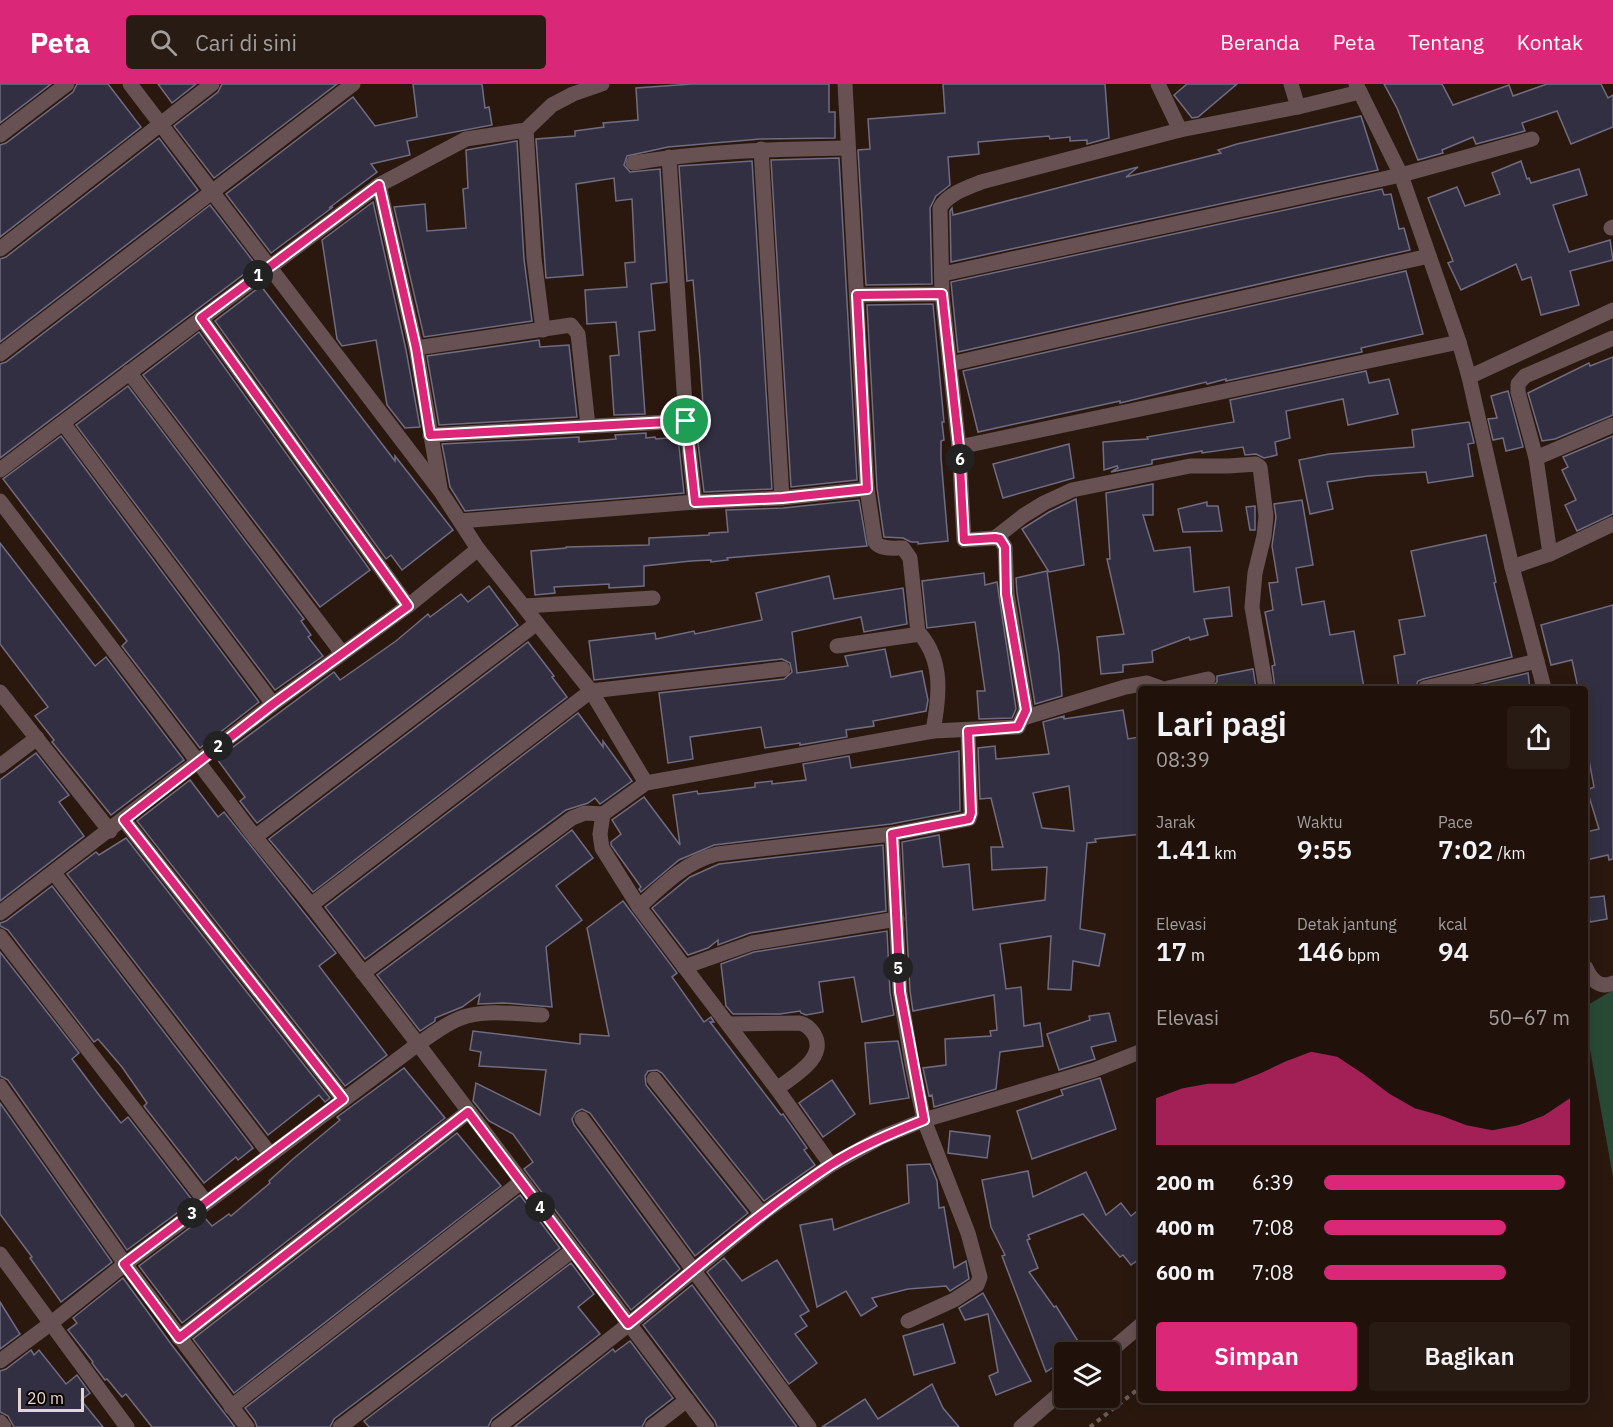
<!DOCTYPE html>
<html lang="id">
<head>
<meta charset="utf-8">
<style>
  :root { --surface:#20120b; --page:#281b14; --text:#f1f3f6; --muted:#a29e9d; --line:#3d322c; --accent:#db2777 }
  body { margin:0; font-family:"IBM Plex Sans",sans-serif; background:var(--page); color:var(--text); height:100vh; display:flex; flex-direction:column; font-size:22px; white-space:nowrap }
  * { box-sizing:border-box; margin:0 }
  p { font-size:20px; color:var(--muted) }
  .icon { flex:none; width:33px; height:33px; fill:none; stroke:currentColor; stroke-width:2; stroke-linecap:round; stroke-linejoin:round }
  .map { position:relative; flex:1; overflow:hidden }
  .side { position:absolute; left:1138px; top:602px; width:450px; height:717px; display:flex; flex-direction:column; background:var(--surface); border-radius:6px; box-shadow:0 3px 15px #0003,0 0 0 2px var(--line) }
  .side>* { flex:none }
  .buttons { position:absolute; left:1054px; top:1258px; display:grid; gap:12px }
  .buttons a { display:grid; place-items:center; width:66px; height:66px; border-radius:6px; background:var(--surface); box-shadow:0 3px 15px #0003,0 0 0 2px var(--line); font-size:30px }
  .scale { position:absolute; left:18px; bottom:15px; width:66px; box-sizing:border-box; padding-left:6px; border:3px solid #e3d6d0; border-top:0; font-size:16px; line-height:21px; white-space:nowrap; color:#e3d6d0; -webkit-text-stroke:4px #0d0603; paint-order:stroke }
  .pin { position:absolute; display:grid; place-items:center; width:51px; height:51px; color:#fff; margin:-26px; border:3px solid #fff; border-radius:50%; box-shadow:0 2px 6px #0007 }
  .km { position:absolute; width:30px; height:30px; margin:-15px; border-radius:50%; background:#222; color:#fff; font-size:16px; line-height:30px; text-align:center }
  .round { display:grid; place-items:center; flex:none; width:63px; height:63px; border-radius:6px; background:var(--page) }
  .summary { display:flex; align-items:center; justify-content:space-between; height:102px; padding:0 18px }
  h1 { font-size:33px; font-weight:600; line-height:45px }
  .metrics { display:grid; grid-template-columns:repeat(3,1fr); gap:9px; height:102px; padding:6px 18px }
  .metrics div { display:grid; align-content:center }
  .metrics b { font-size:26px; font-weight:600 }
  .metrics small { font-size:16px; font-weight:400 }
  .metrics p { font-size:16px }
  .chart { height:168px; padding:12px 18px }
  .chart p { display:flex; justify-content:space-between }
  .chart svg { width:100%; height:108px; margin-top:6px; fill:var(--accent); opacity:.7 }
  .primary-button { display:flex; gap:12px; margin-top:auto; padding:12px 18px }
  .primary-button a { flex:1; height:69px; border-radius:6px; background:var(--accent); color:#fff; font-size:24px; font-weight:600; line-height:69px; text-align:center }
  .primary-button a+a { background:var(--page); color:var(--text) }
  ul { padding:0 18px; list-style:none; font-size:20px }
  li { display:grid; grid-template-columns:96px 72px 1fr; align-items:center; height:45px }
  li i { height:15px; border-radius:8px; background:var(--accent) }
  header { display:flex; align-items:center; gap:36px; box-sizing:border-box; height:84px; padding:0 30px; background:var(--accent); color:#fff }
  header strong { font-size:28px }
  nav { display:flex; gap:33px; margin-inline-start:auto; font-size:21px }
  .search { width:420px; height:54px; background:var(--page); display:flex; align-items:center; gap:15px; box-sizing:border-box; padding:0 21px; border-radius:6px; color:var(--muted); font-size:22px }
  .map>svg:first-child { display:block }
</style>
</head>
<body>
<header>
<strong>Peta</strong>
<div class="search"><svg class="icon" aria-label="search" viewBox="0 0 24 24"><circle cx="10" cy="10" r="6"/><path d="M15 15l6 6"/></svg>Cari di sini</div>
<nav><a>Beranda</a><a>Peta</a><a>Tentang</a><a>Kontak</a></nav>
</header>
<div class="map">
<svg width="1613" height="1343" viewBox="0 0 1613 1343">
  <rect width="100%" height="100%" fill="#2a180f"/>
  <polygon fill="#284a35" points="1613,906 1613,1093 1586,943 1586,922"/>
  <g fill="#322f42" stroke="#706c81" stroke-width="1.5" fill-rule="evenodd">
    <polygon points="0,0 51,0 0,39"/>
    <polygon points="77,0 108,0 141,43 0,153 0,61 6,59 73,8"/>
    <polygon points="158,0 196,0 172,19"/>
    <polygon points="222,0 337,0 214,94 174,42 218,8"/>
    <polygon points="413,0 482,0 485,24 489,23 492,41 407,57 410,71 371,80 377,88 329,124 333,123 271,169 226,110 353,13 375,42 417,33"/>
    <polygon points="692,0 829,0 829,28 835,28 835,54 760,55 668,63 627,72 624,81 630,88 660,85 667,198 651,200 655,246 639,248 645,330 614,331 610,272 619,271 616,238 587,240 585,206 627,203 625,179 635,178 632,115 616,117 614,94 576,100 583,191 546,194 536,55 575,52 575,47 604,43 603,39 638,36 636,4"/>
    <polygon points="943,0 1105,0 1109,54 1087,60 1087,56 1070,57 1070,53 1050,55 1049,52 978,58 979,70 948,73 950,101 936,112 930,124 932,200 866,201 858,66 870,65 868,35 945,29"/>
    <polygon points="1187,0 1237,0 1198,33 1192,34 1174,11"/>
    <polygon points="1384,0 1442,0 1453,21 1509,1 1513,12 1547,0 1601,0 1608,14 1613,11 1613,43 1571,60 1557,27 1522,39 1525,47 1476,60 1473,53 1442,66 1443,69 1418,76 1397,24"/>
    <polygon points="1361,32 1378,86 951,178 950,127 952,124 953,131 1138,83 1126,93 1221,69 1218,66 1237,60"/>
    <polygon points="159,54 198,106 0,258 0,175 6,173"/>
    <polygon points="517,57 524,175 532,237 424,253 394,123 425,120 427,147 466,144 463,105 468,104 466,66"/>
    <polygon points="839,74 857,396 791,403 771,76"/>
    <polygon points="752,77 772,405 704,408 697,351 703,351 702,338 704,338 700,275 693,196 687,197 679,82"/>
    <polygon points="1521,77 1527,95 1529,94 1531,99 1579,85 1587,111 1553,121 1569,168 1610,156 1613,176 1570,187 1579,221 1541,231 1531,193 1522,196 1516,180 1461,206 1448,179 1453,177 1428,114 1457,103 1465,122 1500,110 1492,89"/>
    <polygon points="1382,105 1384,111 1391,110 1399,145 1404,144 1410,166 958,268 951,198"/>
    <polygon points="373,118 406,266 420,343 405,344 387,321 376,256 342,262 337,255 322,156"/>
    <polygon points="210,121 256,181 0,374 0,280 6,278"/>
    <polygon points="1406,187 1423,250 1361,264 1362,268 1226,297 1226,295 1207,300 1206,298 1120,319 1120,317 978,348 963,287"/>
    <polygon points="261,202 395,377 395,372 453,446 402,486 391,471 386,475 215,237"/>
    <polygon points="933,220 944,338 942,338 944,356 941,357 941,374 948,457 918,460 918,458 911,458 903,454 884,453 877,404 867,221"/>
    <polygon points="199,248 370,486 320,523 143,291"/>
    <polygon points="539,256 540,263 569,261 577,333 439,341 427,272"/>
    <polygon points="1613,273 1613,331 1555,355 1542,357 1528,309 1589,279 1590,282"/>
    <polygon points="1366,287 1369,299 1389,295 1398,330 1348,341 1343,315 1286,327 1290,354 1275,358 1277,371 1264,374 1256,370 1245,371 1243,363 1202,369 1202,367 1152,376 1152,380 1111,388 1118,384 1117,382 1104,386 1103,358 1148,355 1147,353 1234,338 1230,316"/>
    <polygon points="128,302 304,535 301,537 311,551 308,553 323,572 275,606 76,341"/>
    <polygon points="1508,307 1523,363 1506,367 1503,354 1493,356 1488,335 1497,334 1491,312"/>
    <polygon points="1469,338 1474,359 1468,360 1473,392 1428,399 1426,388 1368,392 1327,398 1333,425 1310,430 1299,376 1329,370 1414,363 1412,346"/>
    <polygon points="646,349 646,354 655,353 656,355 678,353 684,409 465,427 450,403 442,360 579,353 579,358 616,355 615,351"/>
    <polygon points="61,352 259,618 200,664 122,562 127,557 3,395"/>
    <polygon points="1613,352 1613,430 1577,447 1565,421 1576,416 1562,386 1568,383 1563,373"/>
    <polygon points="1069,360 1074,394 1003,414 993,380"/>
    <polygon points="1153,400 1153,431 1143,431 1154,467 1190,463 1194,508 1229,503 1232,532 1204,535 1208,551 1190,556 1189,553 1152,567 1153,578 1123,581 1123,588 1101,590 1097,553 1124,550 1107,475 1110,475 1106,409"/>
    <polygon points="1076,415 1084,481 1049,488 1022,445 1049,428"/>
    <polygon points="859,416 867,462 727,474 728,476 711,478 711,476 691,477 644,482 644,502 609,504 609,500 554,503 555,509 535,511 531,467 566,464 566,463 649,461 649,454 709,451 709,449 728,448 726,426 783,424"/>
    <polygon points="1302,416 1313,481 1296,484 1302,521 1324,517 1330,551 1354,547 1364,604 1275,604 1272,582 1275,581 1265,528 1273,526 1269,499 1278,498 1272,462 1276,433 1274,420"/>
    <polygon points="1207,418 1207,422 1218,422 1222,447 1183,448 1178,425"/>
    <polygon points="1255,422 1255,446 1250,446 1246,423"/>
    <polygon points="1486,451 1496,498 1494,499 1512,573 1423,595 1418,597 1415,604 1399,604 1394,572 1405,570 1399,536 1425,532 1411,467"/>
    <polygon points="0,459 95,582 106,573 184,676 111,731 52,658 54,656 35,632 48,623 0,560"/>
    <polygon points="1047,487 1059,570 1062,612 1035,620 1017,509 1016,494"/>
    <polygon points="984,489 985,501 997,498 1016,625 1012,634 979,635 977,607 985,607 975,538 927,544 922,497"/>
    <polygon points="829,492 834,515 903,504 907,540 864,548 861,533 792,548 797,589 848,582 845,572 885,565 891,593 922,587 928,616 926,627 873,637 874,642 846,646 847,653 800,661 800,659 765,664 761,643 690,653 693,675 668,679 659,609 784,595 792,588 790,579 782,575 594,596 589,557 655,549 656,555 694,547 695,550 762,536 756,509"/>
    <polygon points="489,502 518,541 257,739 240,717 245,713 217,675 334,588 340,596 396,557 428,530 430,533 461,510 468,518"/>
    <polygon points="1613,521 1613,775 1609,776 1608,771 1586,776 1586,748 1599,745 1587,706 1594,703 1588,671 1586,671 1586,604 1578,604 1572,576 1551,581 1541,541"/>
    <polygon points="528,558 554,592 552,593 567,613 313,808 269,755"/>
    <polygon points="1253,585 1256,604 1210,604 1217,598 1217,592"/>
    <polygon points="1528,589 1530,604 1465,604"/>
    <path d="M1123,626L1128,655L1139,653L1142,665V750L1095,755L1096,758L1087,759L1080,845L1105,850L1099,882L1073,877L1071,906L1048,905L1051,852L1000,860L1006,905L1021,903L1024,942L1040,939L1043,962L1000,968L996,1005L934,1023L932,1011L929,1012L923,984L946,981L945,955L991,952L990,947L997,946L994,911L913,927L910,907L902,758L939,751L943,783L969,780L973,826L1045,816L1047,783L992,786L991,763H1003L991,714L980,715L978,664L995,662L996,675L1049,670L1043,638L1064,632V635ZM1069,702L1074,747L1042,744L1033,709Z"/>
    <polygon points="578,629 603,663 603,657 632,697 600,720 595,714 588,719 566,726 365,875 325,823"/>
    <polygon points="959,667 960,727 891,740 714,761 679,776 641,808 639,805 641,803 611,761 611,758 621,750 612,736 644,713 680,761 673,711 697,707 698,710 715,708 755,703 755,699 772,697 772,700 806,696 803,680 849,672 851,684"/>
    <polygon points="36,669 69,711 59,718 84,752 0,817 0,696"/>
    <polygon points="190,696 218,733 224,728 336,869 319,882 387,971 345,1002 137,737"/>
    <polygon points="572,746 593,774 556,802 582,836 546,863 552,923 504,919 478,920 480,910 462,923 435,934 435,937 420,947 377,891"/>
    <polygon points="126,754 330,1014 325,1018 319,1011 268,1051 67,790 96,768 99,771"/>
    <polygon points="883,761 886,827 750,849 718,861 718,856 708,864 688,871 652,824 690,793 719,780"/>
    <polygon points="52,802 253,1064 238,1076 236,1073 204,1099 144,1022 147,1019 122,983 98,955 94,958 8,846 0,842 0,839 6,837"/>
    <polygon points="1604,812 1607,835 1590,838 1587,814"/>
    <polygon points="623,817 677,889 672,893 704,938 711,933 714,938 710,938 781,1031 783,1030 807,1064 804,1066 815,1081 764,1117 662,989 657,986 648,987 645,992 646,1001 748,1129 695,1172 590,1029 582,1025 576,1028 572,1035 574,1041 680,1185 631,1226 524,1085 533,1078 513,1050 489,1037 473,1017 476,999 540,1031 546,986 479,982 481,968 470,966 473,947 580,960 580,950 609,952 587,844"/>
    <polygon points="887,847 890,908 894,931 862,938 854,893 819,898 823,928 806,931 801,929 800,927 780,930 733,930 726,922 721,880 754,868"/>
    <polygon points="0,868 79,969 72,975 99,1011 121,1039 128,1033 193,1117 127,1166 8,996 0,992"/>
    <polygon points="1109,929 1116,957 1091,963 1095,975 1059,986 1047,950 1090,936 1089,932"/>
    <polygon points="898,957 909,1014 870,1020 865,959"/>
    <polygon points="404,984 445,1034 182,1239 139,1182 204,1133 212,1142 229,1130 231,1132 270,1099 269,1097 293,1075 340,1036 337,1033"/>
    <polygon points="1100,994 1116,1045 1032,1075 1017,1027 1063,1011 1061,1006"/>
    <polygon points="832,996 855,1030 823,1053 799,1019"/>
    <polygon points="0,1019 112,1178 61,1218 30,1174 32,1173 0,1130"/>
    <polygon points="950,1047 990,1052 987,1074 948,1069"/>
    <polygon points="457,1049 501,1102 234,1309 193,1255"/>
    <polygon points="930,1080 937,1097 939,1124 944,1123 954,1184 966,1177 969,1195 950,1207 946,1202 908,1205 872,1214 877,1222 861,1232 846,1207 817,1223 800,1141 832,1135 834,1146 909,1119 907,1081"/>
    <polygon points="1028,1087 1033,1113 1086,1088 1106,1131 1121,1119 1131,1132 1142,1123 1142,1173 1131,1181 1123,1171 1120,1173 1083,1130 1028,1151 1030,1155 1027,1156 1038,1184 1029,1188 1054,1223 1056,1222 1083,1265 1077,1269 1065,1269 1065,1276 1046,1288 1002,1172 1005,1171 991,1143 982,1096"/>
    <polygon points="520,1111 560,1164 334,1335 330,1343 257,1343 255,1337 245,1324"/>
    <polygon points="724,1174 742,1197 777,1176 809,1227 800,1232 807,1242 795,1250 817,1279 789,1300 707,1188"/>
    <polygon points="571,1179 594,1210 578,1223 600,1250 492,1335 488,1343 369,1343 364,1337"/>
    <polygon points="123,1194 171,1260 235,1343 152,1343 126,1310 122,1313 107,1295 105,1296 92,1279 93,1278 68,1246 77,1239 73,1234"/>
    <polygon points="692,1201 797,1343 717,1343 715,1337 643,1241"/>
    <polygon points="983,1209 1031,1297 996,1311 989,1292 998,1288 988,1230 965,1236 959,1224"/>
    <polygon points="0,1218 20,1250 0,1265"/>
    <polygon points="943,1240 955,1279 914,1291 903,1252"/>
    <polygon points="630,1257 673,1314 646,1335 642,1343 514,1343 613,1265 615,1268"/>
    <polygon points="31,1266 34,1271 39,1266 66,1300 77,1291 90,1309 81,1316 103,1343 14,1343 8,1332 0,1328 0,1287 6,1285"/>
    <polygon points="932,1300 943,1324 959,1343 822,1343 865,1315 878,1335"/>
  </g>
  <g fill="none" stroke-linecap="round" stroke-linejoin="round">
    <polyline stroke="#6f5f57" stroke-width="4" stroke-dasharray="4.5 4.5" stroke-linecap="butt" points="1090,1343 1142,1302"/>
    <g stroke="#675153" stroke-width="15">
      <polyline points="130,0 441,408 478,465 591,607 646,699"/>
      <path d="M845,0L867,405L875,458C881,466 894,464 903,464L910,474L918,549"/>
      <polyline points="1158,0 1180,46"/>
      <polyline points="1291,0 1298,23"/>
      <polyline points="1356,0 1401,91 1459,258 1469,293 1512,483 1544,604"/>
      <polyline points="526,46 534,174 543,246"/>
      <polyline points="0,51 67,0"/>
      <polyline points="761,65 782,414"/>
      <polyline points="669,73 686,337 695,418"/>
      <path d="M633,79C704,67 776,65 848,64"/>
      <polyline points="379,101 416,264 440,404"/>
      <polyline points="1611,144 1613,143"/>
      <polyline points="0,165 212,0"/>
      <polyline points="943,190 1401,91 1532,55"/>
      <polyline points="857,211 942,210"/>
      <polyline points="201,234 408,522"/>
      <polyline points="416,264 571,241 578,250 588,342"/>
      <polyline points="0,270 353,0"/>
      <polyline points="950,280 1429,172"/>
      <polyline points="129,288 342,569"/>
      <polyline points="1469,293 1613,226"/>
      <polyline points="63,339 273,620"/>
      <polyline points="430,351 686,337"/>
      <polyline points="959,363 1459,258"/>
      <polyline points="1536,374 1613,341"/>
      <polyline points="0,386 379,101 466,55 526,46 552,21 573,10 602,0"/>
      <polyline points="0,417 255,753 311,821 418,960 707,1343"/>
      <polyline points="460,437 695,418 782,414 867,405"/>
      <polyline points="995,454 1023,432 1044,419 1072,406 1190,382 1228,382 1256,380 1260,383 1266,432 1264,452 1255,489 1252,523 1266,604"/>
      <polyline points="1550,470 1536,374 1518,308 1518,300 1525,292 1613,254"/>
      <polyline points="1512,483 1550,470 1613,440"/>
      <polyline points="525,522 653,514"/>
      <path d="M837,562L920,550C944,578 939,614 933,647"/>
      <polyline points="1168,604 1208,595"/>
      <polyline points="1425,604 1537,577"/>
      <polyline points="0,608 110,747"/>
      <polyline points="1023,634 1125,603 1147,599 1161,604"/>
      <polyline points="0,682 37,654"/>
      <polyline points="603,730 600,750 602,764 639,823 777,1005 831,1081"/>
      <polyline points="124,736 343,1015"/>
      <polyline points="892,750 900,908 912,980 924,1036 968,1149 980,1193 977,1201 954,1216 908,1237"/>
      <polyline points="255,753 537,539"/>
      <polyline points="54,789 270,1070"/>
      <polyline points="311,821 591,607 783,585"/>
      <path d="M639,823C663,801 685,778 717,770L892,750L969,735L971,729L968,647"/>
      <polyline points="0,829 273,620 408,522 478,465"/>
      <polyline points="0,852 206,1118"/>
      <polyline points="684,883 752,859 897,835"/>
      <path d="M1586,884C1591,896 1600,905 1613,899"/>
      <path d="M363,889L572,734L585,729L603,730L646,699L933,647L1018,643L1026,626L1007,510L1005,463L1000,455L995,454L964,456L959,363L942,210L940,124C947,110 967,104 981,98L1180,46L1298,23L1360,8"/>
      <path d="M728,940L799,939C806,940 810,944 814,950C828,974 793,992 777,1005"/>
      <polyline points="654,995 762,1130"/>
      <polyline points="0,1002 125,1180 247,1343"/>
      <polyline points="582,1035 809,1343"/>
      <polyline points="0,1170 127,1343"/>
      <polyline points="179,1254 468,1028"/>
      <polyline points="1108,1269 1142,1240"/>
      <path d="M0,1277L50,1240L125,1180L418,960C433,950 449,937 467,932C491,926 517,930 542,931"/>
      <polyline points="231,1323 521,1098"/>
      <polyline points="0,1338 4,1343"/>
      <polyline points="340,1343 573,1166"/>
      <polyline points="498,1343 629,1240 762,1130 831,1081 882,1053 924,1036 1094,986 1142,967"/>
      <polyline points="652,1343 687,1316"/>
      <polyline points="1021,1343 1065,1305"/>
    </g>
  </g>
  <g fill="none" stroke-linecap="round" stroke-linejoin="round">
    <g stroke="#fff" stroke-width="12">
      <path id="route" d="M379,101L416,264L430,351L686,337L695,418L782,414L867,405L857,211L942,210L959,363L964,456L995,454L1000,455L1005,463L1006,510L1026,626L1018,643L968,647L971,729L969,735L892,750L900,908L924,1036C892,1049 858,1063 829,1082C758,1129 694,1186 628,1240L468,1028L179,1254L124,1180L343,1015L124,736L273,620L408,522L201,234Z"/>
    </g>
    <use href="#route" stroke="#db2777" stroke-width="8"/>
  </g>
</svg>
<div class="buttons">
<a><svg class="icon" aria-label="layers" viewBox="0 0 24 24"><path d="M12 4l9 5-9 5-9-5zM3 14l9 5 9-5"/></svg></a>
</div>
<div class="scale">20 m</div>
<div class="pin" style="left:686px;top:337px;background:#1e9e55"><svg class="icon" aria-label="arrive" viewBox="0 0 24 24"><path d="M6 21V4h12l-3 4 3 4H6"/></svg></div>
<b class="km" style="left:258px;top:191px">1</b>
<b class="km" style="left:218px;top:662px">2</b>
<b class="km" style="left:192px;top:1129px">3</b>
<b class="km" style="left:540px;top:1123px">4</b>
<b class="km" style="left:898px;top:884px">5</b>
<b class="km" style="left:960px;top:375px">6</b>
<section class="side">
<div class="summary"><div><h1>Lari pagi</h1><p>08:39</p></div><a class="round"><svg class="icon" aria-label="share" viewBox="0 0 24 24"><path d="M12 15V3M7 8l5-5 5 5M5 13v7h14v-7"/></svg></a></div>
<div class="metrics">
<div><p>Jarak</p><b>1.41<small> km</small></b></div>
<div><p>Waktu</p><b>9:55</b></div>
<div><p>Pace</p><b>7:02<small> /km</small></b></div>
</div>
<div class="metrics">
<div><p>Elevasi</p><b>17<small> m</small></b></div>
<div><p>Detak jantung</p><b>146<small> bpm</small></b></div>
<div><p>kcal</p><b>94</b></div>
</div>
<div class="chart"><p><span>Elevasi</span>50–67 m</p>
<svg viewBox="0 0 160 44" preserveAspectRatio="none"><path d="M0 44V25L10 21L20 19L30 19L40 15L50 10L60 6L70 8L80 15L90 23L100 29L110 32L120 36L130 38L140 36L150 32L160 25V44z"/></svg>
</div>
<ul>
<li><b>200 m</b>6:39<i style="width:98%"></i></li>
<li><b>400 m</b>7:08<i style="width:74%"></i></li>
<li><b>600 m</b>7:08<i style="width:74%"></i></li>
</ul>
<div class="primary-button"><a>Simpan</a><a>Bagikan</a></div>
</section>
</div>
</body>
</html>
